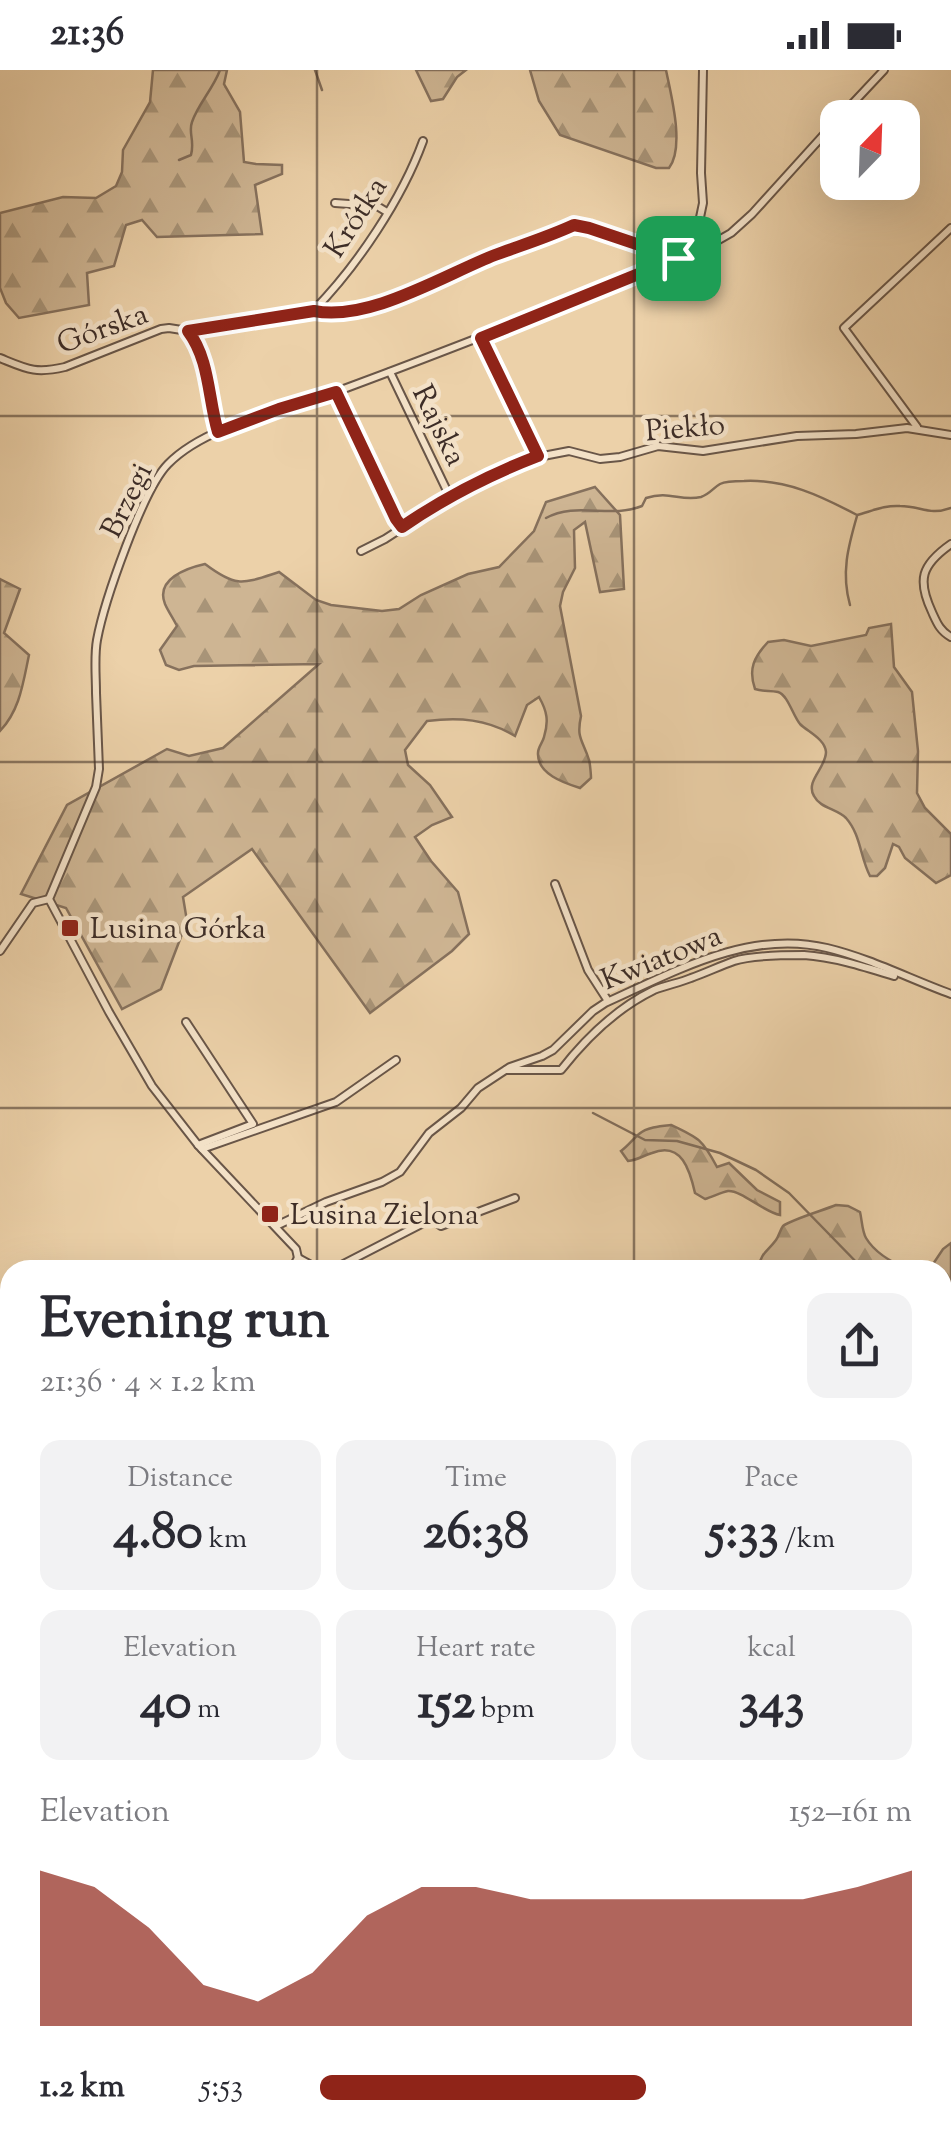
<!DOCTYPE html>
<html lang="en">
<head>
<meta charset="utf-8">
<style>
  :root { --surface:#fff; --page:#f2f2f3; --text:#2b2b33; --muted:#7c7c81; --accent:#8f2418 }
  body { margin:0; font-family:"Sorts Mill Goudy",serif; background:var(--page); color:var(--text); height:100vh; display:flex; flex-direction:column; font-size:38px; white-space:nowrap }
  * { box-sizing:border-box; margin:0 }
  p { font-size:32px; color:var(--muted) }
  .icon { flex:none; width:55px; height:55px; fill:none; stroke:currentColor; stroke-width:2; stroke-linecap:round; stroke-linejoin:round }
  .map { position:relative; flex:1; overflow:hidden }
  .details { position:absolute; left:0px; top:1190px; width:952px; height:888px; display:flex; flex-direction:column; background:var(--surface); border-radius:30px 30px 0 0; box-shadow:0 10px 40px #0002 }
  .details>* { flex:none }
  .needle { width:65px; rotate:23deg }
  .controls { position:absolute; left:820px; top:30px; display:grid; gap:20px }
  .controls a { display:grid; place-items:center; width:100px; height:100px; border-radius:20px; background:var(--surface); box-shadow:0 10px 40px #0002; font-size:50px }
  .pin { position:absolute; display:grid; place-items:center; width:85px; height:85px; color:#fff; margin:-42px; border-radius:20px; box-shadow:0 5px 15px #0006 }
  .round { display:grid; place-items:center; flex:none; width:105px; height:105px; border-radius:20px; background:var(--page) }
  .overview { display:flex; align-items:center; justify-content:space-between; height:170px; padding:0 40px }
  h1 { font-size:55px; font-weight:700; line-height:75px }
  .stats { display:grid; grid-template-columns:repeat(3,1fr); gap:15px; height:170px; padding:10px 40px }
  .stats div { display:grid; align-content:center; border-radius:20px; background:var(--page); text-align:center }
  .stats b { font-size:50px; font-weight:700 }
  .stats small { font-size:28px; font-weight:400 }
  .stats p { font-size:28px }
  .chart { height:280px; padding:20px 40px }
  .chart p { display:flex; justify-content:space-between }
  .chart svg { width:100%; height:180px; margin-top:10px; fill:var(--accent); opacity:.7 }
  ul { padding:0 40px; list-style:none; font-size:32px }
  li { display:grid; grid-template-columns:160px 120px 1fr; align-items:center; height:75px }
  li i { height:25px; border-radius:12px; background:var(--accent) }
  .status { display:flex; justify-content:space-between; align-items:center; height:70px; padding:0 50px; background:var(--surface); direction:ltr }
  .status svg { height:28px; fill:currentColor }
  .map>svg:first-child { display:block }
</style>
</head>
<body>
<div class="status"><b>21:36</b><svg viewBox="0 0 49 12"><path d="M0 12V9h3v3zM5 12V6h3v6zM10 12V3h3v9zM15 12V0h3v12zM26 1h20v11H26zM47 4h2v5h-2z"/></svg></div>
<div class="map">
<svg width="951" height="2077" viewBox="0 0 951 2077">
  <defs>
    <pattern id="forest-firs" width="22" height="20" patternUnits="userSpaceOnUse" patternTransform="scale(2.5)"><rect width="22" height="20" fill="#ceb593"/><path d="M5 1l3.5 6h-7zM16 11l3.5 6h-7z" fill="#a89478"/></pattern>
  </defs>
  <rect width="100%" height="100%" fill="#ecd1a9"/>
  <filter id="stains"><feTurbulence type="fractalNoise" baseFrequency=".002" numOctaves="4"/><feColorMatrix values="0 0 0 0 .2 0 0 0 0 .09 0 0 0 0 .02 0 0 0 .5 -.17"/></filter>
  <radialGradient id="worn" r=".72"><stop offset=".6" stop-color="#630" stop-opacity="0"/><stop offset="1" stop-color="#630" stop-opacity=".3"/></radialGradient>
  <g fill="url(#forest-firs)" stroke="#86715d" stroke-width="2.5">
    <polygon points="153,0 227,0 224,14 240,42 244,92 256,94 282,95 282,104 255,115 262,164 157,167 142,150 126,155 114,196 87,203 89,235 19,248 6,233 0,218 0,143 63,127 96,128 116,116 122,102 123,80 150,32"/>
    <polygon points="416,0 466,0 457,7 443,29 431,31"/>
    <path d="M530,0H666C671,25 685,77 669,98H656L560,65L539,31Z"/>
    <path d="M595,417L620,445L624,519L600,522L585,452L574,460L575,498L563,522L560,536L581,646C576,669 583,670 589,690C590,693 591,705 591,708L580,718C564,713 537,704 538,683C538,677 543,672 544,667C549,651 547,641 539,627L527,635L515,666C487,649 459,647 427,651L405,680L408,695L430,715L452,747L432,755L415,767L431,791L458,822L469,864L452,881L370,943L252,779L183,827L187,851L161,919L122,939L66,838L21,824L67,735L167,679L189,686L223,678L319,594L194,596L179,600L166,595L160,580L177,556C173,548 168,541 165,534C155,509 187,498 205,494C237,518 242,514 279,502L316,530L331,535L382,541L399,539L421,525L468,504L499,497L534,461L546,432Z"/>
    <path d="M0,509L20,519L4,563L29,585C23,613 20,640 0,661Z"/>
    <path d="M891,554L894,597L912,622L918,681L917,723L925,738L951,764V805L936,813L905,788L899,777L893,774L885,798L877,806H870C860,787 861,765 846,748C837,739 820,738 814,726C805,711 826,698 826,682C825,669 808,662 800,654C793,646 788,625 778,622C770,620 764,622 755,619C748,599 754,587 768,572L784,570L811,576L866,565L869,558Z"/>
    <path d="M671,1055C699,1068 702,1069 717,1097L729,1093L757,1120L780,1132V1145C764,1142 741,1120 728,1121C722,1122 712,1127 705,1129L695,1123C690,1101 682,1071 652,1083C642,1086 638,1090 628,1091L621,1081C628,1076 633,1069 639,1064C647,1057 661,1056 671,1055Z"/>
    <path d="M836,1135L848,1136L860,1142C862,1150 862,1161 866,1168C875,1183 895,1194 910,1200H762L759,1196C761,1183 768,1181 776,1170C779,1166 780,1160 783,1156C790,1150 824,1140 836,1135Z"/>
    <polygon points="951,1173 951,1255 949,1255 943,1247 942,1200 929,1200 943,1179"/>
    <polygon points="951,1345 951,1576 943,1579 942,1348"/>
    <polygon points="10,1441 10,1592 0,1588 0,1454"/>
    <polygon points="0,1662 10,1666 10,1738 0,1731"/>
    <polygon points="10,1798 10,1873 0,1869 0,1809"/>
    <polygon points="10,1912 10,2068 412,2068 423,2077 0,2077 0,1929"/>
  </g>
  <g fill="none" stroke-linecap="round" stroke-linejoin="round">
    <g stroke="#826e5b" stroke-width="2.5">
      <polyline points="315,0 322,20"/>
      <path d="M179,90L191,85C195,70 188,63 192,52C198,34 213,19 220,0"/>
      <path d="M546,448C576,431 610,449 642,436L646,428C670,420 680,432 701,427C710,424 713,418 720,414C726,411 737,411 744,411C786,409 821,426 857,445C872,441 885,435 900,436C921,436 929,446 951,438"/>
      <path d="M850,535C841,503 848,477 857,446"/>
      <polyline points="593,1043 645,1070 677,1071 720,1083 756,1100 789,1123 864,1200"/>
      <polyline points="942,1287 951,1299"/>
      <polyline points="942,1409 951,1405"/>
      <polyline points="0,1675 10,1679"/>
      <polyline points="0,1713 10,1720"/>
      <polyline points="416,2068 425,2077"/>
    </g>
    <g stroke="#695648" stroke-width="10">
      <g id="minor">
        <polyline points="839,48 884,0"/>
        <polyline points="335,133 377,136 387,142"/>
        <polyline points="693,181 703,133 701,103 703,0"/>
        <path d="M314,240C357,196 402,129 423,71"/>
        <path d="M188,261C210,289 208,329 218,362"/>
        <polyline points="481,268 538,387"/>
        <path d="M0,288C27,299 35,304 65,297L161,259L169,258L188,261L313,241C369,252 444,206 495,185C509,180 524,176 538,170C559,163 566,153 589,157L678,188"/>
        <polyline points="390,302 450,427"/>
        <polyline points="336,323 396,449 402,457"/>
        <polyline points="917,357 844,258 951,158"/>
        <path d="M951,474C921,495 917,510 932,542C937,553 940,561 951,567"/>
        <polyline points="361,481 385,469 450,427 518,394 538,387 569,381 600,389 620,387 658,376 703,381 797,366 856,364 907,358 951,365"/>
        <polyline points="555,814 588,900 608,931"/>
        <polyline points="0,881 33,833 49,829"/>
        <polyline points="186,952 253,1054 198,1075"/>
        <path d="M506,1000H561C586,968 617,938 654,920C666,915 679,913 691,908C705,903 720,896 734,891C752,885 784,885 804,885C834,887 865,897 894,906"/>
        <polyline points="202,1079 336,1032 396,990"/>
        <path d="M276,1156L326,1132L382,1112L400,1102L429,1063L461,1038L478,1018L510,997L542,986L553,980L593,941L605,933C674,902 749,859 827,878C869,888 910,909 951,924"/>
        <path d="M298,1188L296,1179L198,1075L152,1016L109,942L49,829L96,717L99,699C98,674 97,648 96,623C96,606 94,586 97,570C104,532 143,419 168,394C208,353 289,340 341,320C465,274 588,225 710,175L731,163L752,144L838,49"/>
        <polyline points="298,1188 320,1200"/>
        <polyline points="291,1200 298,1188"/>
        <polyline points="332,1200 431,1149 441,1156 515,1128"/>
        <polyline points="0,1408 10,1401"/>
        <polyline points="942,1940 951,1947"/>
      </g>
    </g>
    <use href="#minor" stroke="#f3e1c7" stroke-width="6"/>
  </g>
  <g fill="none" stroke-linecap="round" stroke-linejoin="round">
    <g stroke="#fff" stroke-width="20">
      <path id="route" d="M574,155L589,158L678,188L481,268L538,386C491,404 444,428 402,457L396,449L336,322L279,339L218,362C208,329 210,290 188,261L314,241C369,252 444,205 495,185C522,175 548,167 574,155Z"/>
    </g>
    <use href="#route" stroke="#8f2418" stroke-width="12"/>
  </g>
  <path fill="none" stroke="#3d2d27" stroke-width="2.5" stroke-opacity="0.55" d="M317,0V1200M634,0V1200M0,346H951M0,692H951M0,1038H951M0,1385H10M942,1385H951M0,1731H10M942,1731H951M317,2068V2077M634,2068V2077"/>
  <g fill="#8f2418" stroke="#f3e1c7" stroke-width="4">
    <rect x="60" y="848" width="20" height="20" rx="5"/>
    <rect x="260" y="1134" width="20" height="20" rx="5"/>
  </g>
  <g text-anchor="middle" stroke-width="9" stroke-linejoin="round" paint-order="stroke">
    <g font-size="30" fill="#3d2d27" stroke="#f3e1c7">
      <text transform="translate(355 147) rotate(-57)" y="10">Krótka</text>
      <text transform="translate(102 258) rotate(-20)" y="10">Górska</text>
      <text transform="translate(440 355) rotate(64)" y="10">Rajska</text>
      <text transform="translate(685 357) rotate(-5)" y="10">Piekło</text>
      <text transform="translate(126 430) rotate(-64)" y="10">Brzegi</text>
      <text transform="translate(661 887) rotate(-22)" y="10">Kwiatowa</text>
    </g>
    <g font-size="30" fill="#3d2d27" stroke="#f3e1c7" text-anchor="start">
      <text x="90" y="868">Lusina Górka</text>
      <text x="290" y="1154">Lusina Zielona</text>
    </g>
  </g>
  <rect width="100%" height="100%" filter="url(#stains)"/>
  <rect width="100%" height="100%" fill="url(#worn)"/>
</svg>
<div class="controls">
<a><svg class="needle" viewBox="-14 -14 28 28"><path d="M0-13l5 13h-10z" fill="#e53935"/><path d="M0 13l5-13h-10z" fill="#7c7c81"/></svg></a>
</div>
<div class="pin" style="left:678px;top:188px;background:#1e9e55"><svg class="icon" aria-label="arrive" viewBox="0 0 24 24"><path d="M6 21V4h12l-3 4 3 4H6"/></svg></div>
<section class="details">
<div class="overview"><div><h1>Evening run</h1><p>21:36 · 4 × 1.2 km</p></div><a class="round"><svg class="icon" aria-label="share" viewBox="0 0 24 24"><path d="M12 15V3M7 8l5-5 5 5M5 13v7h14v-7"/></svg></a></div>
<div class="stats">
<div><p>Distance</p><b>4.80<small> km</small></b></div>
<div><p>Time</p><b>26:38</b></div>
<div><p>Pace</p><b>5:33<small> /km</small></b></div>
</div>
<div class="stats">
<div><p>Elevation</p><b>40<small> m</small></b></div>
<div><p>Heart rate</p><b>152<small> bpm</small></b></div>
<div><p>kcal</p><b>343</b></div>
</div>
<div class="chart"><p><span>Elevation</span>152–161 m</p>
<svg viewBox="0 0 160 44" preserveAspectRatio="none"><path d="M0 44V6L10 10L20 20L30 34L40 38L50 31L60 17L70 10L80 10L90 13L100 13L110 13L120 13L130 13L140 13L150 10L160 6V44z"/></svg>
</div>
<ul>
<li><b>1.2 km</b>5:53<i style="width:55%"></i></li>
</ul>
</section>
</div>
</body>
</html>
